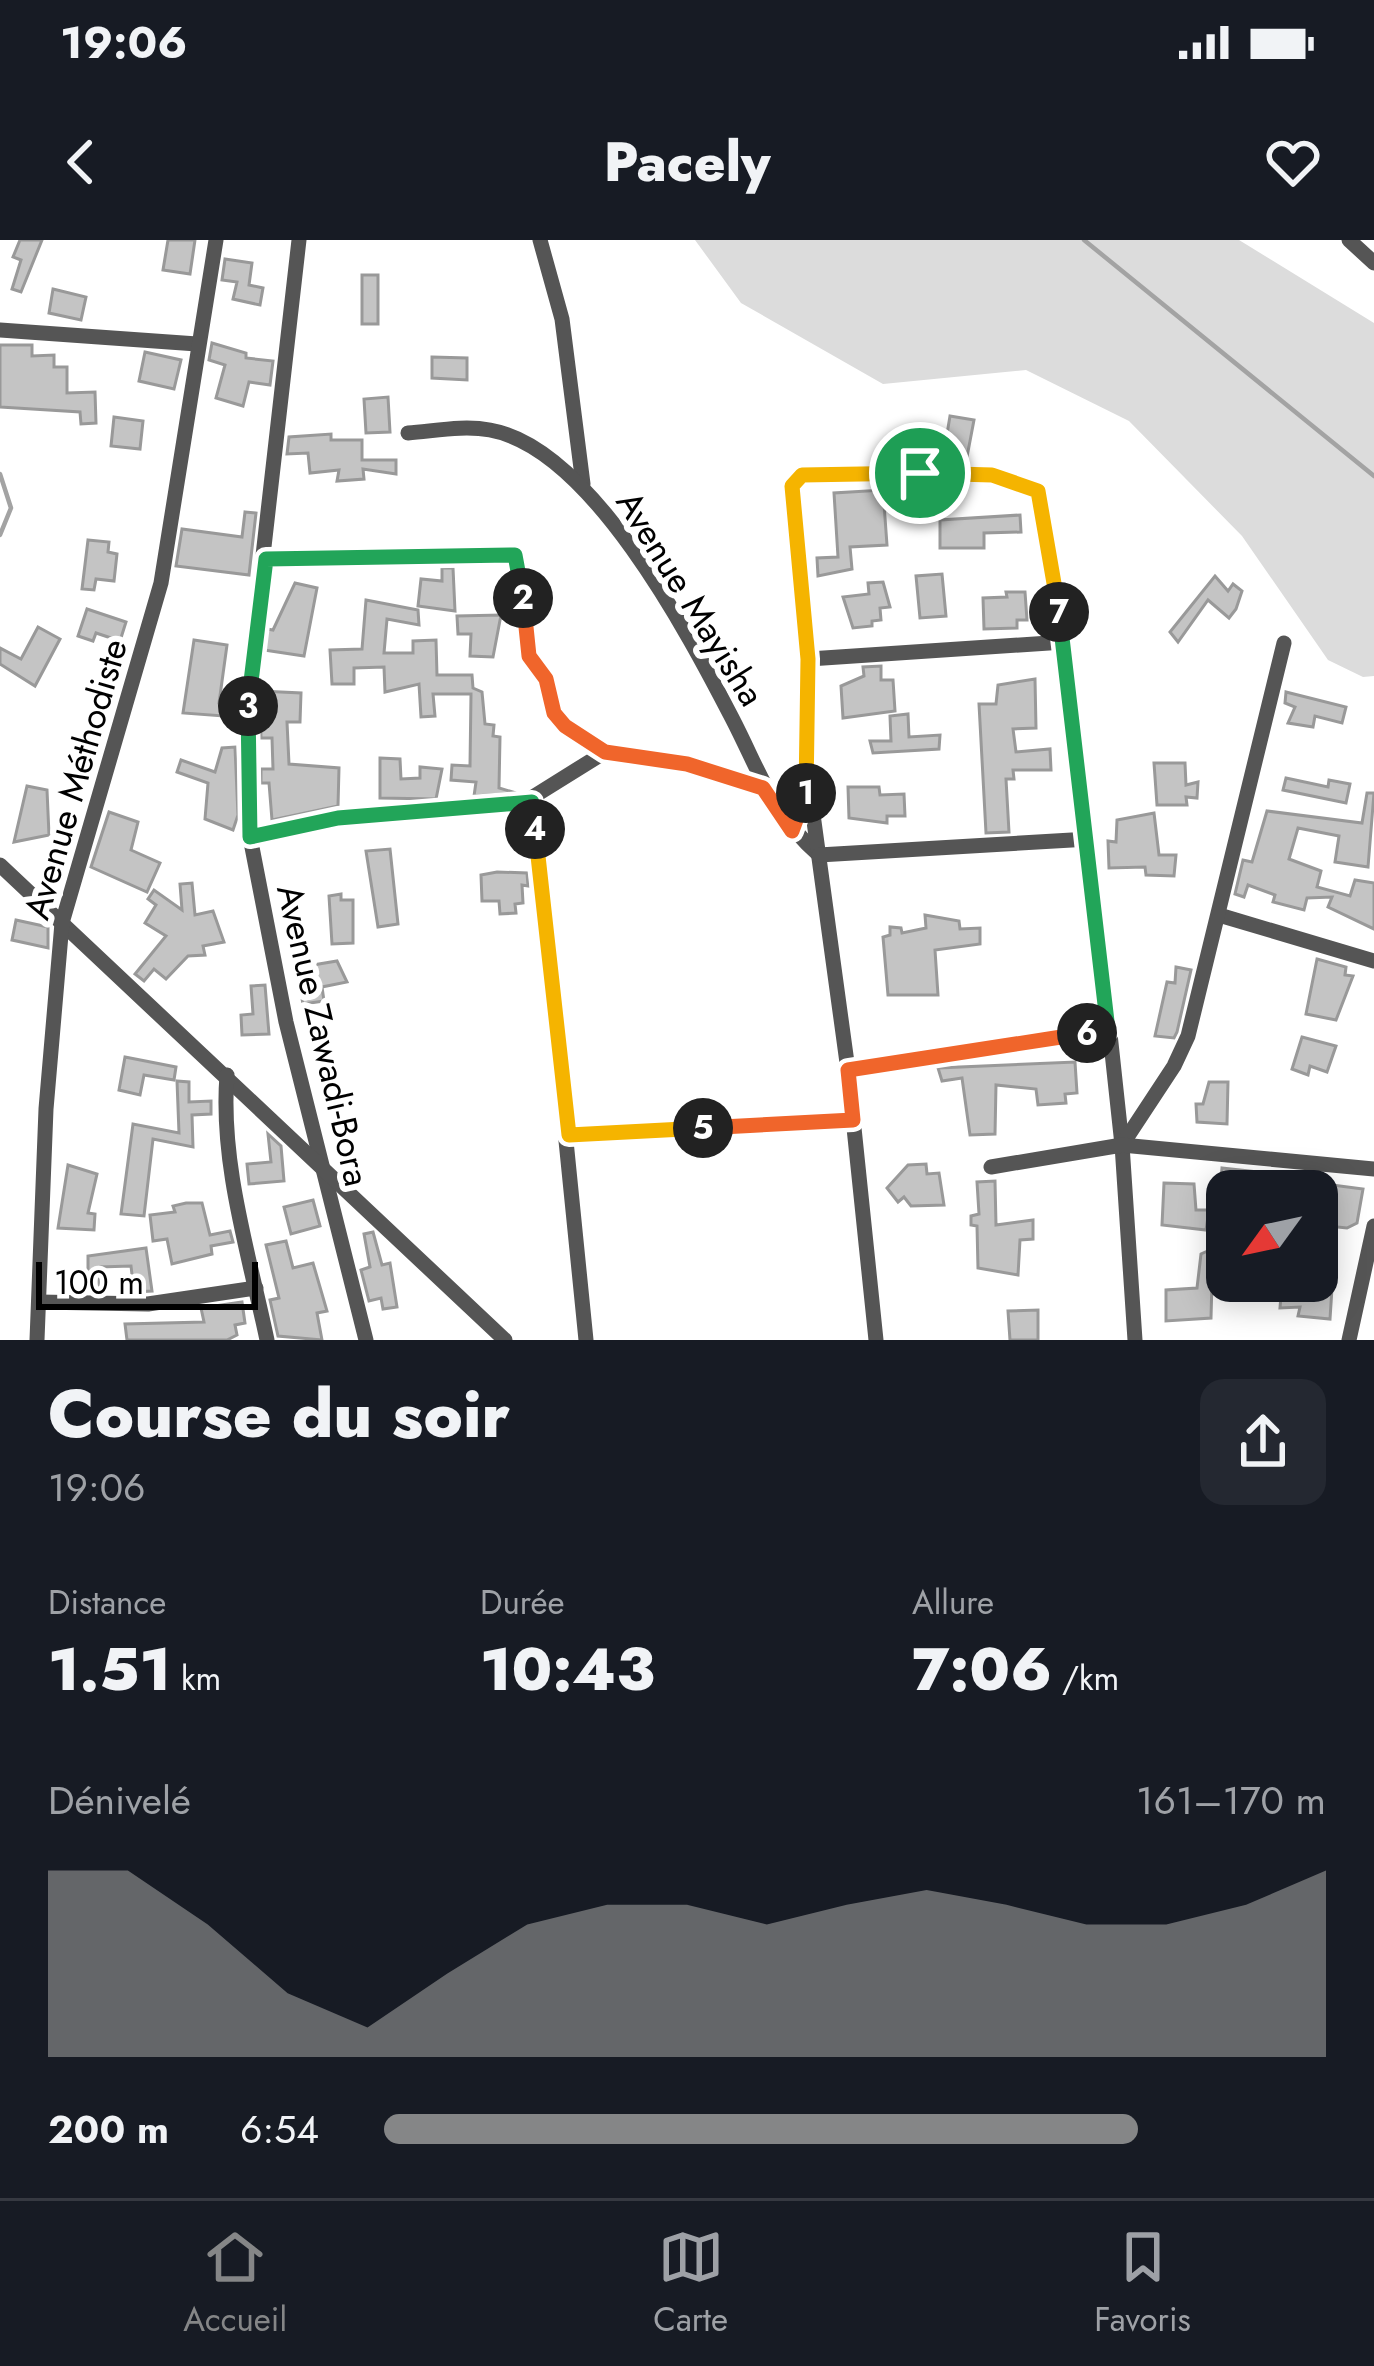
<!DOCTYPE html>
<html lang="fr">
<head>
<meta charset="utf-8">
<style>
  :root { --surface:#171b24; --page:#242831; --text:#f1f3f6; --muted:#9ea1a6; --line:#363941; --accent:#858687 }
  body { margin:0; font-family:Jost,sans-serif; background:var(--page); color:var(--text); height:100vh; display:flex; flex-direction:column; font-size:45px; white-space:nowrap }
  * { box-sizing:border-box; margin:0 }
  p { font-size:39px; color:var(--muted) }
  .icon { flex:none; width:66px; height:66px; fill:none; stroke:currentColor; stroke-width:2; stroke-linecap:round; stroke-linejoin:round }
  .map { position:relative; height:1100px; overflow:hidden }
  .side { display:flex; flex-direction:column; background:var(--surface); flex:1 }
  .side>* { flex:none }
  .needle { width:78px; rotate:237deg }
  .fabs { position:absolute; left:1206px; top:930px; display:grid; gap:24px }
  .fabs a { display:grid; place-items:center; width:132px; height:132px; border-radius:24px; background:var(--surface); box-shadow:0 6px 30px #0003; font-size:60px }
  .scale { position:absolute; left:36px; bottom:30px; width:222px; box-sizing:border-box; padding-left:12px; border:6px solid #000; border-top:0; font-size:33px; line-height:42px; white-space:nowrap; color:#000; -webkit-text-stroke:9px #fff; paint-order:stroke }
  .pin { position:absolute; display:grid; place-items:center; width:102px; height:102px; color:#fff; margin:-51px; border:6px solid #fff; border-radius:50%; box-shadow:0 3px 12px #0007 }
  .km { position:absolute; width:60px; height:60px; margin:-30px; border-radius:50%; background:#222; color:#fff; font-size:33px; line-height:60px; text-align:center }
  .round { display:grid; place-items:center; flex:none; width:126px; height:126px; border-radius:24px; background:var(--page) }
  .headline { display:flex; align-items:center; justify-content:space-between; height:204px; padding:0 48px }
  h1 { font-size:66px; font-weight:800; line-height:90px }
  .figures { display:grid; grid-template-columns:repeat(3,1fr); gap:18px; height:204px; padding:12px 48px }
  .figures div { display:grid; align-content:center }
  .figures b { font-size:60px; font-weight:800 }
  .figures small { font-size:33px; font-weight:400 }
  .figures p { font-size:33px }
  .chart { height:336px; padding:24px 48px }
  .chart p { display:flex; justify-content:space-between }
  .chart svg { width:100%; height:216px; margin-top:12px; fill:var(--accent); opacity:.7 }
  ul { padding:0 48px; list-style:none; font-size:39px }
  li { display:grid; grid-template-columns:192px 144px 1fr; align-items:center; height:90px }
  li i { height:30px; border-radius:15px; background:var(--accent) }
  .status { display:flex; justify-content:space-between; align-items:center; height:84px; padding:0 60px; background:var(--surface); direction:ltr }
  .status svg { height:33px; fill:currentColor }
  header { display:flex; justify-content:space-between; align-items:center; height:156px; padding:0 48px; background:var(--surface); font-size:54px; font-weight:800 }
  .tabs { display:flex; justify-content:space-around; align-items:center; height:168px; border-top:3px solid var(--line); background:var(--surface); font-size:33px; color:var(--muted) }
  .tabs a { display:grid; justify-items:center; gap:6px }
  .tabs .on { color:var(--accent) }
  .map>svg:first-child { display:block }
</style>
</head>
<body>
<div class="status"><b>19:06</b><svg viewBox="0 0 49 12"><path d="M0 12V9h3v3zM5 12V6h3v6zM10 12V3h3v9zM15 12V0h3v12zM26 1h20v11H26zM47 4h2v5h-2z"/></svg></div>
<header><svg class="icon" aria-label="back" viewBox="0 0 24 24"><path d="M15 5l-7 7 7 7"/></svg>Pacely<svg class="icon" aria-label="heart" viewBox="0 0 24 24"><path d="M12 20l-8-8c-3-5 5-10 8-4 3-6 11-1 8 4z"/></svg></header>
<div class="map">
<svg width="1374" height="1100" viewBox="0 0 1374 1100">
  <rect width="100%" height="100%" fill="#fff"/>
  <polygon fill="#dcdcdc" points="695,0 1239,0 1374,83 1374,436 1363,437 1328,420 1242,296 1129,181 1026,130 883,144 741,63"/>
  <g fill="none" stroke-linecap="round" stroke-linejoin="round">
    <g stroke="#a3a3a3" stroke-width="4.5">
      <polyline points="1084,0 1374,236"/>
      <polyline points="0,234 11,268 0,295"/>
    </g>
  </g>
  <g fill="#c4c4c4" stroke="#999" stroke-width="3">
    <polygon points="20,0 42,0 21,52 12,49 21,20 13,17"/>
    <polygon points="168,0 195,0 190,34 163,30"/>
    <polygon points="225,19 252,23 249,45 263,48 260,65 233,59 237,42 222,40"/>
    <rect x="362" y="35" width="16" height="49"/>
    <polygon points="53,49 86,57 81,80 49,73"/>
    <polygon points="212,103 246,113 246,118 273,121 270,145 249,142 243,166 216,158 225,125 209,120"/>
    <polygon points="0,105 32,105 32,116 54,115 54,127 67,127 67,153 95,152 96,183 81,184 80,172 0,167"/>
    <polygon points="145,112 181,120 174,149 139,141"/>
    <polygon points="432,117 467,118 467,140 432,138"/>
    <polygon points="388,157 390,192 366,193 364,159"/>
    <polygon points="950,176 974,180 966,222 943,218"/>
    <polygon points="114,177 143,181 140,209 111,206"/>
    <polygon points="331,194 331,200 362,200 362,220 396,220 396,234 363,229 364,239 337,241 339,230 310,233 308,213 287,214 289,197"/>
    <polygon points="883,250 887,305 850,307 852,329 818,336 817,318 838,317 834,253"/>
    <polygon points="245,272 256,273 249,335 176,326 182,289 242,297"/>
    <polygon points="1020,275 1021,292 984,293 984,308 940,308 940,280"/>
    <polygon points="88,300 109,302 108,312 117,314 114,341 96,339 94,350 82,349"/>
    <polygon points="442,328 453,328 455,371 418,366 421,339 442,341"/>
    <polygon points="942,334 946,376 920,378 916,336"/>
    <polygon points="1215,336 1228,351 1233,344 1242,351 1236,369 1229,378 1208,360 1178,402 1170,392"/>
    <polygon points="883,342 890,367 880,368 881,380 872,381 872,386 853,388 843,357 869,354 868,343"/>
    <polygon points="295,343 317,348 304,416 264,410 267,389 273,390"/>
    <polygon points="1006,352 1025,352 1027,380 1017,380 1017,388 984,389 983,358 1007,357"/>
    <polygon points="366,360 418,370 419,385 387,379 384,413 413,413 413,401 436,400 437,435 472,435 473,448 482,452 485,484 494,485 493,496 500,497 499,548 516,553 474,556 476,542 451,540 452,525 470,526 471,454 433,454 435,476 421,477 419,444 385,452 384,427 354,428 354,444 332,444 330,410 362,409"/>
    <polygon points="87,369 126,382 120,401 96,393 93,401 78,396"/>
    <polygon points="501,375 493,417 470,416 471,394 458,394 457,376"/>
    <polygon points="38,387 60,399 35,446 0,424 0,408 21,419"/>
    <polygon points="194,400 227,405 219,463 225,464 223,476 183,473"/>
    <polygon points="881,426 881,440 893,440 895,471 843,478 841,446 864,436 863,427"/>
    <polygon points="1035,439 1036,488 1013,489 1016,512 1050,509 1051,530 1013,530 1014,539 1006,539 1009,592 986,593 979,464 996,464 998,445"/>
    <polygon points="260,451 301,453 300,482 287,482 289,524 339,528 338,566 272,580 269,543 261,543 261,529 273,529 272,498 261,498"/>
    <polygon points="1286,452 1346,467 1342,483 1315,476 1313,487 1288,483 1295,467 1285,463"/>
    <polygon points="908,474 909,497 940,495 939,509 873,513 870,501 891,501 890,476"/>
    <polygon points="235,507 238,575 233,590 205,579 208,543 177,532 181,520 215,532 222,508"/>
    <polygon points="380,518 400,519 401,539 420,538 420,527 442,529 436,559 380,558"/>
    <polygon points="1154,523 1185,523 1186,545 1198,542 1197,558 1186,557 1187,565 1157,565"/>
    <polygon points="1286,538 1328,547 1329,540 1350,544 1346,563 1283,550"/>
    <polygon points="27,546 47,550 49,595 14,602"/>
    <polygon points="848,547 879,547 880,555 904,554 905,576 887,576 887,583 849,578"/>
    <polygon points="1367,553 1374,553 1368,627 1335,622 1339,596 1298,588 1289,619 1321,631 1317,647 1350,656 1355,640 1374,643 1374,689 1328,667 1332,657 1307,658 1304,670 1273,662 1275,655 1248,645 1244,657 1235,654 1243,620 1252,622 1267,571 1362,583"/>
    <polygon points="109,572 138,582 131,610 160,623 147,652 91,627"/>
    <polygon points="1154,573 1159,615 1176,615 1174,636 1146,635 1145,627 1109,628 1108,601 1116,602 1117,580"/>
    <polygon points="390,609 398,684 378,687 366,611"/>
    <polygon points="497,632 527,633 528,646 522,645 523,663 515,664 516,673 500,674 499,661 482,661 481,635"/>
    <polygon points="192,643 195,675 213,671 224,702 203,706 205,715 188,716 166,739 154,729 144,741 135,734 166,696 145,683 156,665 148,659 154,650 182,670 180,644"/>
    <polygon points="341,654 341,660 353,660 353,703 332,704 329,656"/>
    <polygon points="925,675 959,681 960,689 980,688 980,704 935,710 938,755 888,755 883,697 890,695 890,687 901,688 902,693 926,688"/>
    <polygon points="16,680 48,687 48,708 12,700"/>
    <polygon points="1317,719 1346,727 1345,735 1353,736 1336,780 1306,774"/>
    <polygon points="337,721 347,742 322,747 324,761 303,764 299,742 316,739 313,725"/>
    <polygon points="1176,727 1191,730 1177,792 1174,798 1155,796 1167,742 1175,743"/>
    <polygon points="265,745 269,794 242,795 241,775 253,774 251,746"/>
    <polygon points="1302,797 1336,806 1327,832 1310,826 1308,835 1292,829"/>
    <polygon points="125,817 176,827 174,840 144,835 140,855 119,850"/>
    <polygon points="1075,822 1077,853 1065,854 1066,863 1038,865 1036,849 996,845 995,894 970,895 962,838 942,841 938,828"/>
    <polygon points="177,841 189,842 189,862 211,861 211,874 192,875 193,907 153,899 144,976 121,974 133,884 179,893"/>
    <polygon points="1209,842 1228,842 1227,884 1197,882 1196,864 1203,864"/>
    <polygon points="268,894 281,906 284,941 249,944 247,924 271,922"/>
    <polygon points="926,924 927,934 939,933 944,965 911,966 904,957 898,962 887,948 908,925"/>
    <polygon points="68,925 97,934 88,973 95,974 94,990 58,988"/>
    <polygon points="1222,928 1268,933 1266,951 1220,951"/>
    <polygon points="995,941 996,985 1033,980 1033,999 1020,1000 1018,1035 978,1028 977,986 971,985 971,976 979,974 977,942"/>
    <polygon points="1164,943 1194,944 1196,970 1209,970 1206,990 1162,985"/>
    <polygon points="1317,943 1363,949 1357,983 1347,988 1317,985"/>
    <polygon points="313,960 320,986 291,994 284,967"/>
    <polygon points="186,963 202,963 210,995 230,991 233,1002 211,1006 212,1014 172,1024 167,999 153,1001 150,975 175,972 173,966"/>
    <polygon points="373,992 382,1025 390,1023 397,1067 383,1069 381,1058 369,1061 361,1030 370,1027 364,994"/>
    <polygon points="286,1001 293,1028 313,1023 327,1071 317,1073 322,1100 278,1096 270,1060 279,1058 266,1005"/>
    <polygon points="146,1008 152,1051 134,1052 131,1026 99,1027 100,1051 88,1051 88,1016"/>
    <polygon points="1210,1010 1227,1012 1227,1042 1212,1041 1211,1078 1166,1081 1166,1050 1197,1048 1201,1014"/>
    <polygon points="1310,1043 1332,1048 1330,1079 1298,1076 1300,1067 1280,1068 1282,1044"/>
    <polygon points="242,1062 245,1083 235,1085 237,1095 227,1100 127,1100 125,1084 204,1082 201,1068"/>
    <polygon points="1038,1070 1038,1100 1010,1100 1008,1071"/>
  </g>
  <g fill="none" stroke-linecap="round" stroke-linejoin="round">
    <g stroke="#555" stroke-width="15">
      <polyline points="299,0 248,447 250,597 286,782 366,1100"/>
      <polyline points="540,0 562,79 583,244"/>
      <polyline points="1349,0 1374,23"/>
      <polyline points="0,90 197,104"/>
      <path d="M408,193C435,191 463,185 490,190C591,208 688,393 732,478C761,534 770,571 819,615"/>
      <polyline points="266,319 515,315 529,416 546,439 553,473 565,486 605,512 687,523 763,547"/>
      <path d="M809,419L795,239C834,222 1003,231 1040,253L1089,599L1122,905L1135,1100"/>
      <polyline points="809,545 848,830 876,1100"/>
      <polyline points="532,562 586,1100"/>
      <polyline points="792,591 809,545 809,419 1064,402"/>
      <polyline points="250,597 338,578 520,565 605,512"/>
      <polyline points="819,615 1089,599"/>
      <polyline points="0,625 505,1100"/>
      <polyline points="1219,675 1374,721"/>
      <polyline points="848,830 1109,790"/>
      <path d="M227,835C220,923 249,1014 267,1100"/>
      <polyline points="569,895 853,881"/>
      <polyline points="1122,905 1174,826 1188,796 1284,403"/>
      <polyline points="991,927 1122,905 1374,929"/>
      <polyline points="39,1062 148,1064 256,1048"/>
      <polyline points="37,1100 46,869 62,683 161,343 216,0"/>
      <polyline points="1349,1100 1374,986"/>
    </g>
  </g>
  <g fill="none" stroke-linecap="round" stroke-linejoin="round">
    <g stroke="#fff" stroke-width="24">
      <polyline id="split-1" points="806,553 808,419 792,246 802,235 920,233"/>
    </g>
    <g stroke="#fff" stroke-width="24">
      <polyline id="split-2" points="523,358 529,416 546,439 554,473 565,486 605,512 687,524 763,548 792,591 806,553"/>
    </g>
    <g stroke="#fff" stroke-width="24">
      <polyline id="split-3" points="248,466 266,319 515,315 523,358"/>
    </g>
    <g stroke="#fff" stroke-width="24">
      <polyline id="split-4" points="248,466 250,597 338,578 532,562 535,589"/>
    </g>
    <g stroke="#fff" stroke-width="24">
      <polyline id="split-5" points="535,589 569,895 703,888"/>
    </g>
    <g stroke="#fff" stroke-width="24">
      <polyline id="split-6" points="703,888 853,880 848,830 1087,793"/>
    </g>
    <g stroke="#fff" stroke-width="24">
      <polyline id="split-7" points="1059,372 1108,790 1087,793"/>
    </g>
    <g stroke="#fff" stroke-width="24">
      <polyline id="split-8" points="920,233 992,235 1038,251 1059,372"/>
    </g>
    <use href="#split-1" stroke="#f5b400" stroke-width="15"/>
    <use href="#split-2" stroke="#f0652b" stroke-width="15"/>
    <use href="#split-3" stroke="#22a559" stroke-width="15"/>
    <use href="#split-4" stroke="#22a559" stroke-width="15"/>
    <use href="#split-5" stroke="#f5b400" stroke-width="15"/>
    <use href="#split-6" stroke="#f0652b" stroke-width="15"/>
    <use href="#split-7" stroke="#22a559" stroke-width="15"/>
    <use href="#split-8" stroke="#f5b400" stroke-width="15"/>
  </g>
  <g text-anchor="middle" stroke-width="12" stroke-linejoin="round" paint-order="stroke">
    <g font-size="36" fill="#000" stroke="#fff">
      <text transform="translate(691 358) rotate(58)" y="13">Avenue Mayisha</text>
      <text transform="translate(75 539) rotate(-74)" y="13">Avenue Méthodiste</text>
      <text transform="translate(324 795) rotate(77)" y="13">Avenue Zawadi-Bora</text>
    </g>
  </g>
</svg>
<div class="fabs">
<a><svg class="needle" viewBox="-14 -14 28 28"><path d="M0-13l5 13h-10z" fill="#e53935"/><path d="M0 13l5-13h-10z" fill="#9ea1a6"/></svg></a>
</div>
<div class="scale">100 m</div>
<div class="pin" style="left:920px;top:233px;background:#1e9e55"><svg class="icon" aria-label="arrive" viewBox="0 0 24 24"><path d="M6 21V4h12l-3 4 3 4H6"/></svg></div>
<b class="km" style="left:806px;top:553px">1</b>
<b class="km" style="left:523px;top:358px">2</b>
<b class="km" style="left:248px;top:466px">3</b>
<b class="km" style="left:535px;top:589px">4</b>
<b class="km" style="left:703px;top:888px">5</b>
<b class="km" style="left:1087px;top:793px">6</b>
<b class="km" style="left:1059px;top:372px">7</b>
</div>
<section class="side">
<div class="headline"><div><h1>Course du soir</h1><p>19:06</p></div><a class="round"><svg class="icon" aria-label="share" viewBox="0 0 24 24"><path d="M12 15V3M7 8l5-5 5 5M5 13v7h14v-7"/></svg></a></div>
<div class="figures">
<div><p>Distance</p><b>1.51<small> km</small></b></div>
<div><p>Durée</p><b>10:43</b></div>
<div><p>Allure</p><b>7:06<small> /km</small></b></div>
</div>
<div class="chart"><p><span>Dénivelé</span>161–170 m</p>
<svg viewBox="0 0 160 44" preserveAspectRatio="none"><path d="M0 44V6L10 6L20 17L30 31L40 38L50 27L60 17L70 13L80 13L90 17L100 13L110 10L120 13L130 17L140 17L150 13L160 6V44z"/></svg>
</div>
<ul>
<li><b>200 m</b>6:54<i style="width:80%"></i></li>
</ul>
</section>
<nav class="tabs">
<a class="on"><svg class="icon" aria-label="home" viewBox="0 0 24 24"><path d="M3 11l9-7 9 7M6 9v11h12V9"/></svg>Accueil</a>
<a><svg class="icon" aria-label="map" viewBox="0 0 24 24"><path d="M3 6l6-2 6 2 6-2v14l-6 2-6-2-6 2zM9 4v14M15 6v14"/></svg>Carte</a>
<a><svg class="icon" aria-label="saved" viewBox="0 0 24 24"><path d="M7 4h10v16l-5-4-5 4z"/></svg>Favoris</a>
</nav>
</body>
</html>
